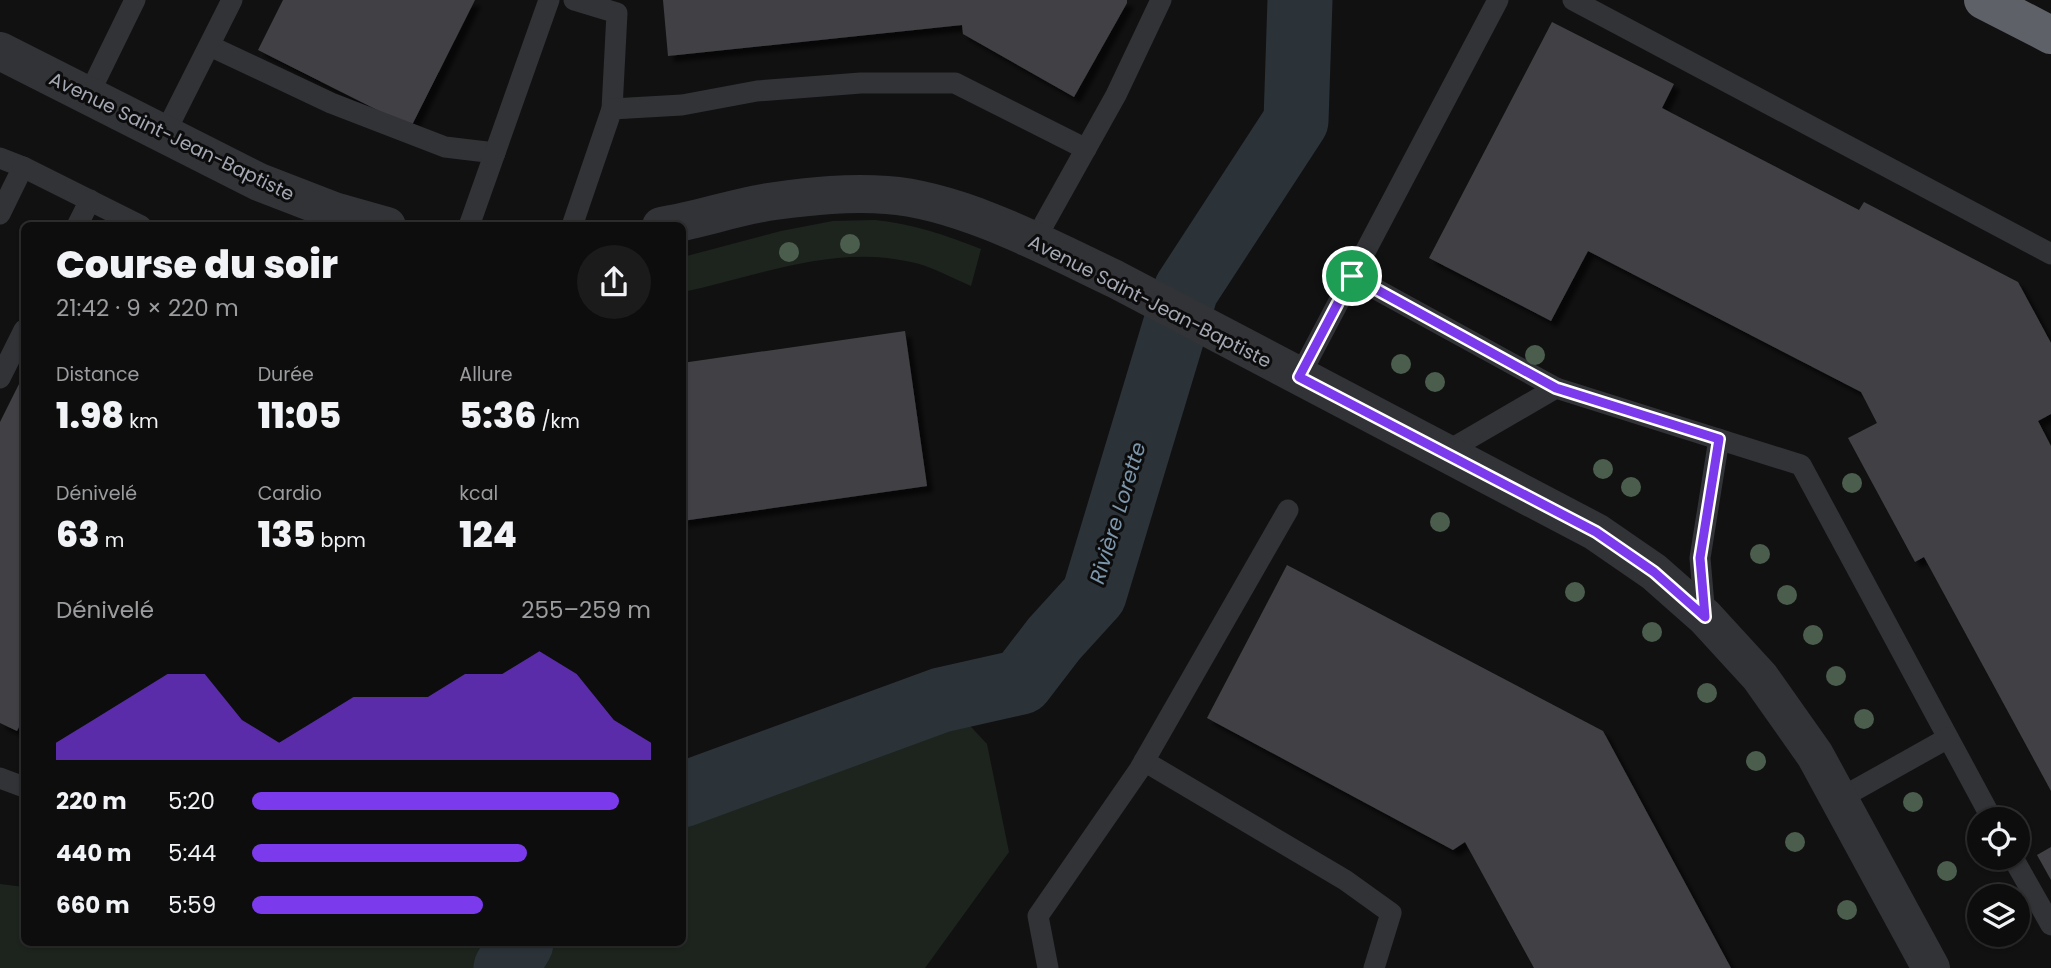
<!DOCTYPE html>
<html lang="fr">
<head>
<meta charset="utf-8">
<style>
  :root { --surface:#0d0d0e; --page:#1b1b1c; --text:#f1f3f6; --muted:#9a9c9e; --line:#2d2d2e; --accent:#7c3aed }
  body { margin:0; font-family:Poppins,sans-serif; background:var(--page); color:var(--text); height:100vh; display:flex; flex-direction:column; font-size:26px; white-space:nowrap }
  * { box-sizing:border-box; margin:0 }
  p { font-size:23px; color:var(--muted) }
  .icon { flex:none; width:38px; height:38px; fill:none; stroke:currentColor; stroke-width:2; stroke-linecap:round; stroke-linejoin:round }
  .map { position:relative; flex:1; overflow:hidden }
  .panel { position:absolute; left:21px; top:222px; width:665px; height:724px; display:flex; flex-direction:column; background:var(--surface); border-radius:10px; box-shadow:0 2px 5px #0004,0 0 0 2px var(--line) }
  .panel>* { flex:none }
  .fabs { position:absolute; left:1967px; top:807px; display:grid; gap:14px }
  .fabs a { display:grid; place-items:center; width:63px; height:63px; border-radius:50%; background:var(--surface); box-shadow:0 2px 5px #0004,0 0 0 2px var(--line); font-size:35px }
  .pin { position:absolute; display:grid; place-items:center; width:60px; height:60px; color:#fff; margin:-30px; border:4px solid #fff; border-radius:50%; box-shadow:0 2px 7px #0007 }
  .round { display:grid; place-items:center; flex:none; width:74px; height:74px; border-radius:37px; background:var(--page) }
  .summary { display:flex; align-items:center; justify-content:space-between; height:119px; padding:0 35px }
  h1 { font-size:38px; font-weight:800; line-height:52px }
  .figures { display:grid; grid-template-columns:repeat(3,1fr); gap:10px; height:119px; padding:7px 35px }
  .figures div { display:grid; align-content:center }
  .figures b { font-size:35px; font-weight:800 }
  .figures small { font-size:19px; font-weight:400 }
  .figures p { font-size:19px }
  .chart { height:196px; padding:14px 35px }
  .chart p { display:flex; justify-content:space-between }
  .chart svg { width:100%; height:126px; margin-top:7px; fill:var(--accent); opacity:.7 }
  ul { padding:0 35px; list-style:none; font-size:23px }
  li { display:grid; grid-template-columns:112px 84px 1fr; align-items:center; height:52px }
  li i { height:18px; border-radius:9px; background:var(--accent) }
  .map>svg:first-child { display:block }
</style>
</head>
<body>
<div class="map">
<svg width="2051" height="968" viewBox="0 0 2051 968">
  <defs>
    <filter id="shadow"><feDropShadow dx="6" dy="6" stdDeviation="2" flood-color="#0009"/></filter>
  </defs>
  <rect width="100%" height="100%" fill="#111112"/>
  <g fill="#1d241e">
    <path d="M875,220C913,224 946,235 981,249L971,286C952,278 931,266 911,262C834,244 758,276 683,292V257L781,231L833,221Z"/>
    <polygon points="931,684 987,744 1009,852 925,968 0,968 0,884 24,887 24,943 682,943 683,766"/>
  </g>
  <g fill="none" stroke-linecap="round" stroke-linejoin="round">
    <g stroke="#2b3339" stroke-width="65">
      <polyline points="682,795 941,700 1021,682 1054,639 1094,595 1186,290 1296,121 1300,0"/>
      <polyline points="506,968 521,943"/>
    </g>
  </g>
  <g fill="#404145" filter="url(#shadow)">
    <polygon points="283,0 475,0 411,127 258,50"/>
    <polygon points="663,0 1127,0 1127,3 1074,97 963,34 962,25 668,56"/>
    <polygon points="1552,22 1674,84 1662,108 1859,210 1864,202 2018,282 2051,343 2051,414 2038,421 2051,446 2051,791 1924,557 1915,562 1848,438 1877,423 1861,392 1588,251 1551,321 1429,258"/>
    <polygon points="905,331 927,486 682,521 682,363"/>
    <polygon points="24,374 24,717 17,731 0,723 0,422"/>
    <polygon points="1287,565 1603,731 1731,968 1534,968 1465,842 1453,850 1207,718"/>
    <polygon points="2051,847 2051,880 2037,855"/>
  </g>
  <g fill="none" stroke-linecap="round" stroke-linejoin="round">
    <g stroke="#323337" stroke-width="21">
      <polyline points="574,0 617,13 612,109"/>
      <polyline points="1573,0 2051,254"/>
      <polyline points="210,46 331,103 445,147 495,153"/>
      <polyline points="88,96 135,0"/>
      <polyline points="164,135 232,0"/>
      <polyline points="0,158 23,167 0,214"/>
      <polyline points="23,167 141,226"/>
      <polyline points="77,226 90,200"/>
      <polyline points="469,226 549,0"/>
      <polyline points="572,226 612,109 682,105 757,91 861,83 955,83 1086,149"/>
      <polyline points="1035,240 1116,95 1161,0"/>
      <polyline points="1352,276 1556,388"/>
      <polyline points="1299,377 1498,0"/>
      <polyline points="0,378 24,330"/>
      <polyline points="1444,453 1556,388 1801,465 1992,819"/>
      <polyline points="1705,617 1700,558 1719,439"/>
      <polyline points="1144,761 1345,880 1391,913 1374,968"/>
      <polyline points="0,778 24,787"/>
      <polyline points="1839,799 1948,738"/>
      <polyline points="2013,858 2051,925"/>
      <polyline points="1048,968 1038,916 1139,770 1288,510"/>
    </g>
    <g stroke="#323337" stroke-width="38">
      <polyline points="0,51 259,182 334,211 387,226"/>
      <path d="M661,226C700,220 737,206 775,201C812,196 849,192 887,195C960,200 1048,247 1115,279L1596,532L1654,572L1705,617L1760,677L1815,755L1931,968"/>
    </g>
    <polyline stroke="#5e6167" stroke-width="38" points="1983,0 2051,35"/>
  </g>
  <g fill="#4b5d4c">
    <circle cx="850" cy="244" r="10"/>
    <circle cx="789" cy="252" r="10"/>
    <circle cx="1535" cy="355" r="10"/>
    <circle cx="1401" cy="364" r="10"/>
    <circle cx="1435" cy="382" r="10"/>
    <circle cx="1603" cy="469" r="10"/>
    <circle cx="1852" cy="483" r="10"/>
    <circle cx="1631" cy="487" r="10"/>
    <circle cx="1440" cy="522" r="10"/>
    <circle cx="1760" cy="554" r="10"/>
    <circle cx="1575" cy="592" r="10"/>
    <circle cx="1787" cy="595" r="10"/>
    <circle cx="1652" cy="632" r="10"/>
    <circle cx="1813" cy="635" r="10"/>
    <circle cx="1836" cy="676" r="10"/>
    <circle cx="1707" cy="693" r="10"/>
    <circle cx="1864" cy="719" r="10"/>
    <circle cx="1756" cy="761" r="10"/>
    <circle cx="1913" cy="802" r="10"/>
    <circle cx="1795" cy="842" r="10"/>
    <circle cx="1947" cy="871" r="10"/>
    <circle cx="1847" cy="910" r="10"/>
  </g>
  <g fill="none" stroke-linecap="round" stroke-linejoin="round">
    <g stroke="#fff" stroke-width="14">
      <polygon id="route" points="1352,276 1556,388 1719,439 1700,558 1705,617 1654,572 1596,532 1299,377"/>
    </g>
    <use href="#route" stroke="#7c3aed" stroke-width="9"/>
  </g>
  <g text-anchor="middle" stroke-width="6" stroke-linejoin="round" paint-order="stroke">
    <g font-size="19" fill="#a3a8b2" stroke="#0c0c0d">
      <text transform="translate(172 136) rotate(26)" y="7">Avenue Saint-Jean-Baptiste</text>
      <text transform="translate(1150 301) rotate(27)" y="7">Avenue Saint-Jean-Baptiste</text>
    </g>
    <g font-size="21" font-style="italic" fill="#7c96ab" stroke="#0c0c0d">
      <text transform="translate(1118 513) rotate(-73)" y="7">Rivière Lorette</text>
    </g>
  </g>
</svg>
<div class="fabs">
<a><svg class="icon" aria-label="locate" viewBox="0 0 24 24"><circle cx="12" cy="12" r="6"/><path d="M12 2v4M12 18v4M2 12h4M18 12h4"/></svg></a>
<a><svg class="icon" aria-label="layers" viewBox="0 0 24 24"><path d="M12 4l9 5-9 5-9-5zM3 14l9 5 9-5"/></svg></a>
</div>
<div class="pin" style="left:1352px;top:276px;background:#1e9e55"><svg class="icon" aria-label="arrive" viewBox="0 0 24 24"><path d="M6 21V4h12l-3 4 3 4H6"/></svg></div>
<section class="panel">
<div class="summary"><div><h1>Course du soir</h1><p>21:42 · 9 × 220 m</p></div><a class="round"><svg class="icon" aria-label="share" viewBox="0 0 24 24"><path d="M12 15V3M7 8l5-5 5 5M5 13v7h14v-7"/></svg></a></div>
<div class="figures">
<div><p>Distance</p><b>1.98<small> km</small></b></div>
<div><p>Durée</p><b>11:05</b></div>
<div><p>Allure</p><b>5:36<small> /km</small></b></div>
</div>
<div class="figures">
<div><p>Dénivelé</p><b>63<small> m</small></b></div>
<div><p>Cardio</p><b>135<small> bpm</small></b></div>
<div><p>kcal</p><b>124</b></div>
</div>
<div class="chart"><p><span>Dénivelé</span>255–259 m</p>
<svg viewBox="0 0 160 44" preserveAspectRatio="none"><path d="M0 44V38L10 30L20 22L30 14L40 14L50 30L60 38L70 30L80 22L90 22L100 22L110 14L120 14L130 6L140 14L150 30L160 38V44z"/></svg>
</div>
<ul>
<li><b>220 m</b>5:20<i style="width:92%"></i></li>
<li><b>440 m</b>5:44<i style="width:69%"></i></li>
<li><b>660 m</b>5:59<i style="width:58%"></i></li>
</ul>
</section>
</div>
</body>
</html>
